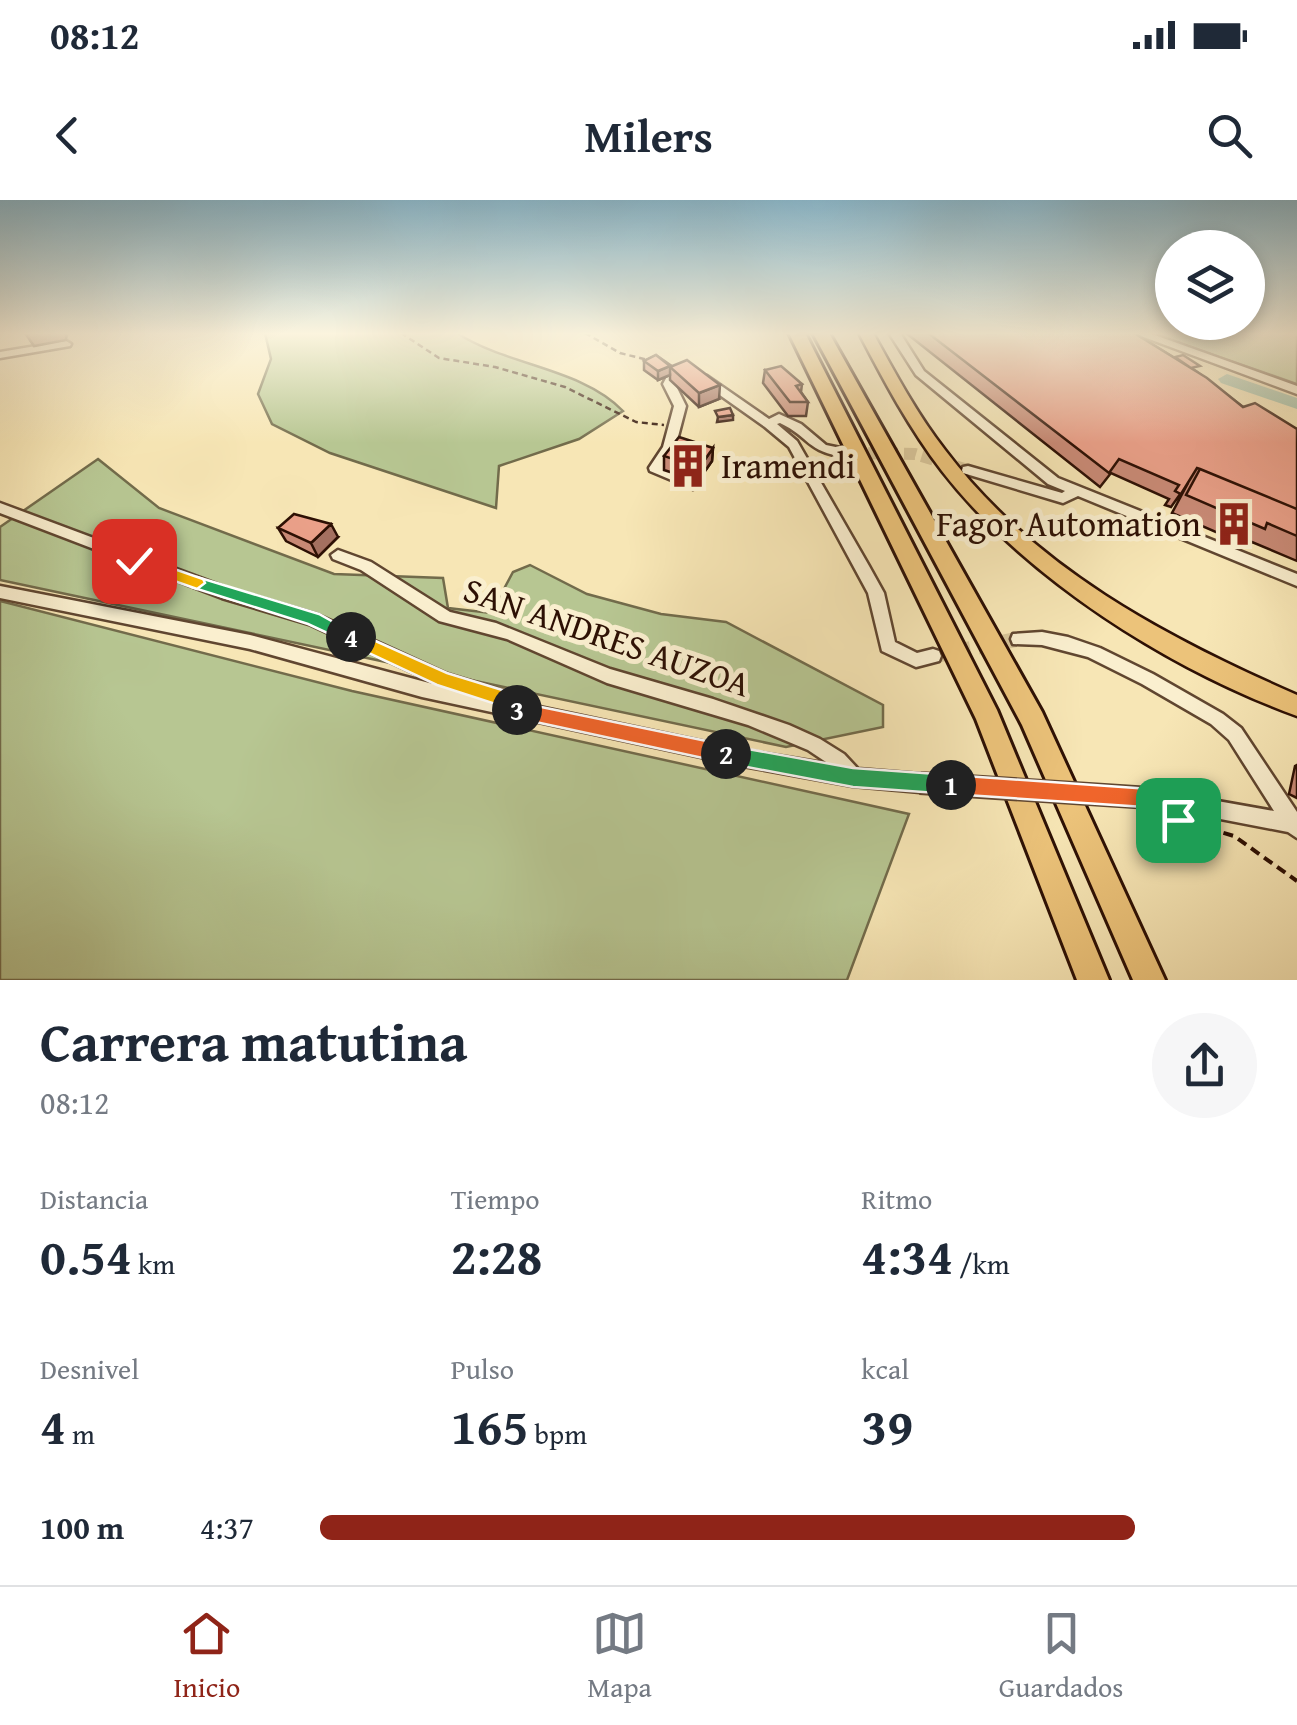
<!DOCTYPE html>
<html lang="es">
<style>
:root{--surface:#fff;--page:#f6f6f7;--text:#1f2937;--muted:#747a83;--line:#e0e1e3;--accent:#8f2418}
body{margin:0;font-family:"Gentium Book Plus",serif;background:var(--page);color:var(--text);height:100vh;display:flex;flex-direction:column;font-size:38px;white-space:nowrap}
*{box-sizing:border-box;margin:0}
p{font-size:32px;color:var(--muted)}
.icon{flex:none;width:55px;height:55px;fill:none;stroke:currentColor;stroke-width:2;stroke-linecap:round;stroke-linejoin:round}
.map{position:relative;height:780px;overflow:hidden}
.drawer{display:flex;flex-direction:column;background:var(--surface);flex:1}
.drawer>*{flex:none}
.fabs{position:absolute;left:1155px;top:30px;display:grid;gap:20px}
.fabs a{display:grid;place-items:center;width:110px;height:110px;border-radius:50%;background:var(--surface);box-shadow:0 5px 15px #0003;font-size:50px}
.pin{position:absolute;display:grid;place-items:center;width:85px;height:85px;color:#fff;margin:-42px;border-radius:20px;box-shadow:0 5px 15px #0006}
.km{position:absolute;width:50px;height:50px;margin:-25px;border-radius:50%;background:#222;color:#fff;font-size:28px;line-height:50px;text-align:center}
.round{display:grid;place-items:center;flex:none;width:105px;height:105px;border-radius:52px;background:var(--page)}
.summary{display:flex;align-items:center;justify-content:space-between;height:170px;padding:0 40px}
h1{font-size:55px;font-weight:800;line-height:75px}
.metrics{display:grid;grid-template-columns:repeat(3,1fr);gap:15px;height:170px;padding:10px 40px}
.metrics div{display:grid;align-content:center}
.metrics b{font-size:50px;font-weight:800}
.metrics small{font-size:28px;font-weight:400}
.metrics p{font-size:28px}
ul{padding:0 40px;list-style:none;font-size:32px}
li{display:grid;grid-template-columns:160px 120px 1fr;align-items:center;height:75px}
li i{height:25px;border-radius:12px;background:var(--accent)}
.status{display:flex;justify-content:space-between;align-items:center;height:70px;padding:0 50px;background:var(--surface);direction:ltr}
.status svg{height:28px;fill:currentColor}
header{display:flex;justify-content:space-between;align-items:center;height:130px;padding:0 40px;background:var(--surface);font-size:45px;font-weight:800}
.tabs{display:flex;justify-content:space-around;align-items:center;height:140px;border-top:2px solid var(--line);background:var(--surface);font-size:28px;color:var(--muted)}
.tabs a{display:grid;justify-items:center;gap:5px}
.tabs .active{color:var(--accent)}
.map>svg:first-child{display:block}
.green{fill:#b7c692;stroke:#726b4b;stroke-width:2.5}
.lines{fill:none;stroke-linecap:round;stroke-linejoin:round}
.river{fill:#9ec0a8;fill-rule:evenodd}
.minor-tunnel-far1{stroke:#d9c69a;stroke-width:12;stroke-dasharray:12 6;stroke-linecap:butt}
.minor-tunnel{stroke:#d9c69a;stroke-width:15;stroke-dasharray:15 8;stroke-linecap:butt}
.minor-casing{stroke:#604630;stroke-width:5}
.major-casing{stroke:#2d1004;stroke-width:5}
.highway-casing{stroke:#2d1004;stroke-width:6}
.path-far1{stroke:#2d1004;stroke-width:2.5;stroke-dasharray:6 4;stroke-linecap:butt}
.path{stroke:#2d1004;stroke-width:4;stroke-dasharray:10 6;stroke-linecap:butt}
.minor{fill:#faefcf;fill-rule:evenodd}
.major{fill:#ecc37a;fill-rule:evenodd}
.highway{fill:#ecc37a;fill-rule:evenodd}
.minor-bridge-casing{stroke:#604630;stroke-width:24;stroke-linecap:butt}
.minor-bridge{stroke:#faefcf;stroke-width:19}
.wall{fill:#c98a76;stroke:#2d1004;stroke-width:2.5}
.shaded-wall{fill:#a47060;stroke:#2d1004;stroke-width:2.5}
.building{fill:#eaa089;stroke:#2d1004;stroke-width:2.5}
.split-1{fill:#f0652b;stroke:#fff;stroke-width:2.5}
.split-2{fill:#22a559;stroke:#fff;stroke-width:2.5}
.split-3{fill:#f0652b;stroke:#fff;stroke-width:2.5}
.split-4{fill:#f5b400;stroke:#fff;stroke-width:2.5}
.split-5{fill:#22a559;stroke:#fff;stroke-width:2.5}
.split-6{fill:#f5b400;stroke:#fff;stroke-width:2.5}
.labels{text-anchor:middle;stroke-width:10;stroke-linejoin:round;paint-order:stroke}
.poi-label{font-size:35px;fill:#2d1004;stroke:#faefcf;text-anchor:start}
.street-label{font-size:35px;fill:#2d1004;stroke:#faefcf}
</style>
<div class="status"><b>08:12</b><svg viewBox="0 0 49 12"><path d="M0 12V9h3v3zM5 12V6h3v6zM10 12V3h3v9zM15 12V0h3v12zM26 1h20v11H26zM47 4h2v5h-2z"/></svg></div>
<header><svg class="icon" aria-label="back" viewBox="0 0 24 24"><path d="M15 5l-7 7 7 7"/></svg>Milers<svg class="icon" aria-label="search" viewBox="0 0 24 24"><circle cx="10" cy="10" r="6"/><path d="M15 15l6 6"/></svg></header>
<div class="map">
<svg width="1297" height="780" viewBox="0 0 1297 780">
<rect width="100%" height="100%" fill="#f7e6b5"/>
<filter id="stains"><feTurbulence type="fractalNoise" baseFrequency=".002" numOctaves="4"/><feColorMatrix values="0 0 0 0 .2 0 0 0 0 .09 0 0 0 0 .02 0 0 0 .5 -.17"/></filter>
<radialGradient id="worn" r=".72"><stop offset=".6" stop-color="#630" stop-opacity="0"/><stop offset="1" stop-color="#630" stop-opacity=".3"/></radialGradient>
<path class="green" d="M265,133H457C507,166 582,168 623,211L579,239L499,266L496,308L330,253L272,224L258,194L271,159Z
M1150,133H1297V184Z
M98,259L159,308L334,374L443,378L448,408L491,413L513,372L530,365L587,394L661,414L726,422L883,505V527L786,547L0,380V327Z
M0,401L352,491L909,614L847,780H0Z"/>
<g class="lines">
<path class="river" d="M1227,174L1297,198V209L1221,183L1218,179Z"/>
<path class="minor-tunnel-far1" d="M850,253L915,254L968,270"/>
<path class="minor-tunnel" d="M933,456L1019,439"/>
<g class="minor-casing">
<path id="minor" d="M889,133H900L924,171L1058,278L1297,374V386L1078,296L1063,303L963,273L962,270L963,267L968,266L1062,293L1065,291L1048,284L916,175Z
M1133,133H1149L1297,186V194Z
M66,141L71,144L70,146L0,158V152Z
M674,170L707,176L769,219L779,214L801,224L826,245L850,250V256L846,257C806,252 810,237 780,223L777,224L797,241L869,366L884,393L895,442L917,453L933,449L939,451L941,456L939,461L916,467L882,451L868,393L789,247L765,227L700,181L678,177L675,184L686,206L675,248L663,266L698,281L700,284L693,289L650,271L649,268L663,247L674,206L663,184L670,171Z
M0,303L230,389L318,415L447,474L506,492L508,497L507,500L743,550L829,564L808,550L748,525L607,483L507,439L439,421L361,370L333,359L331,355L338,350L371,362L450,412L496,423L610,469L713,499L789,525L820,539L844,554L858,569L920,574L926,577L929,583L926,589L920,592L853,586L743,566L422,497L250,449L0,398V386L250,435L444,487L309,424L222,398L0,313Z
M1042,432L1068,437L1100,448L1153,474L1223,514L1241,528L1297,612V638L1288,632L1143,604L1141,598L1143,592L1150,589L1274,611L1229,540L1211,524L1142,484L1088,457L1042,445L1013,444L1011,439L1013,434Z"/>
</g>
<g class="major-casing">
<path id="major" d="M859,133H873C895,173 917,214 945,250C1034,368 1165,437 1297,495V516C1169,469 1026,379 942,271C909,228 884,181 859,133Z"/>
</g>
<g class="highway-casing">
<path id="highway" d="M789,133H805L997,510L1109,780H1077L976,519Z
M813,133H829L1042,512L1165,780H1133L1022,525Z"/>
</g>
<path class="path-far1" d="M401,133L439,158L495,167L565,187L636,222L664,225
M585,133L620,153L648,160"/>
<path class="path" d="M1162,615L1234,636L1297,681"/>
<use href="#minor" class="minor"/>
<use href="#major" class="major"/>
<use href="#highway" class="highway"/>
<g class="minor-bridge-casing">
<path id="minor-bridge" d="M920,583L1150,598"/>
</g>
<use href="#minor-bridge" class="minor-bridge"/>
</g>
<path class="wall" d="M906,133H1134L1196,171L1243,207L1297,229V361L1252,342L1248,346L1172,313L1188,283L1171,307L1165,305L1169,299L1111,273L1100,287Z
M656,155L719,199L699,207L670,180V175L658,180L644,170V161Z
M765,170L802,184L801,192L808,202L806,216H788L763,183Z
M713,248L712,261L698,281L664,270V256Z
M278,328L338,337L318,357L286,341Z
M1297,565V598L1289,594L1295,566Z"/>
<path class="shaded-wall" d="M25,133H67L66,140L34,146Z
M670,166V175L658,180V171Z
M720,185L719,199L699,207V193Z
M733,215V220L717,222L718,217Z
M713,248L712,261L698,281L699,268Z
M331,324L338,337L318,357L311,343Z"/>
<path class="building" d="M928,133H1134L1207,178L1243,207L1255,203L1297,229V309L1200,269L1197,268L1181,294L1175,291L1179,285L1119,259L1109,273Z
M656,155L670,166L658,171L644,161Z
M1183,155L1200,166L1191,168L1175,157Z
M687,160L720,185L699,193L670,167Z
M781,166L802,184L796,186L808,202H790L765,170Z
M730,208L733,215L718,217L715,211Z
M679,237L713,248L699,268L664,256Z
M1200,269L1297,309V336L1267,323L1265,329L1186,295Z
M294,314L331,324L311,343L278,328Z"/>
<linearGradient id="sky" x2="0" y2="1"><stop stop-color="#8ab9ce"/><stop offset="0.55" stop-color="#fbf4de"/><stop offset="1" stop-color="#fbf4de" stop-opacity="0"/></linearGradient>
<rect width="1297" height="243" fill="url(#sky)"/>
<path class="split-1" d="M951,575L1150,589L1165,606L1185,612L1188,620L1178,629L1152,621L1144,607L951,594L941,585Z"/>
<path class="split-2" d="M726,545L853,568L951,575L961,585L951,594L853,587L726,563L716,554Z"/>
<path class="split-3" d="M517,502L726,545L735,554L726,563L517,518L508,510Z"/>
<path class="split-4" d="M351,430L447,473L512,493L524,505V516H511L499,505L437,485L345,442L343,437Z"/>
<path class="split-5" d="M197,377L319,414L360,437L351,444L308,424L191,387L189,383Z"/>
<path class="split-6" d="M134,355L203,379L205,383L197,389L129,365L126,361Z"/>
<defs>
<g id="building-bare" transform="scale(3.45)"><path d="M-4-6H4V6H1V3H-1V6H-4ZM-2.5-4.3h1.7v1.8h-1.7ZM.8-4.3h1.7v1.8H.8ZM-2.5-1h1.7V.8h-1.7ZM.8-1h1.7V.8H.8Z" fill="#8f2418" stroke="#faefcf" stroke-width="2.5" paint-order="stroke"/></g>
</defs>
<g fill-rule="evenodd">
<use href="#building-bare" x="688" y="266"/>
<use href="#building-bare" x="1234" y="324"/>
</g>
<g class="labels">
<g class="poi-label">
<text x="721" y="278">Iramendi</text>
<text x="1201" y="336" text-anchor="end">Fagor Automation</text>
</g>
<g class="street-label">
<text transform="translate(607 437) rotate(19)" y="12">SAN ANDRES AUZOA</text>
</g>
</g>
<rect width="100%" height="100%" filter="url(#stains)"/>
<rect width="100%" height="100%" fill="url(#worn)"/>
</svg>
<div class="fabs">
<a><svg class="icon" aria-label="layers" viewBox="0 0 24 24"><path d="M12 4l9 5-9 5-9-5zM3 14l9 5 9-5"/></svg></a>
</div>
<div class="pin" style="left:1178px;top:620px;background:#1e9e55"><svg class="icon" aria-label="arrive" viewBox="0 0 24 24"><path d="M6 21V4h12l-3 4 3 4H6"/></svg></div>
<div class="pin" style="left:134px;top:361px;background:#d93025"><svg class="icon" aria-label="check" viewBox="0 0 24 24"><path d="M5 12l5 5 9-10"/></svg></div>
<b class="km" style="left:951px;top:585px">1</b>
<b class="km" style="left:726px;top:554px">2</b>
<b class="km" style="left:517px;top:510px">3</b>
<b class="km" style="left:351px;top:437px">4</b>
</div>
<section class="drawer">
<div class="summary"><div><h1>Carrera matutina</h1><p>08:12</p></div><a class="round"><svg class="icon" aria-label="share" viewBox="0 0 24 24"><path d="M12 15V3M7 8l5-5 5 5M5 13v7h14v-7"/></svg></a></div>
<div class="metrics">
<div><p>Distancia</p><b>0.54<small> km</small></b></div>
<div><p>Tiempo</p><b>2:28</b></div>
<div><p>Ritmo</p><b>4:34<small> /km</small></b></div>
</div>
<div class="metrics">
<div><p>Desnivel</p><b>4<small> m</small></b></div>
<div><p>Pulso</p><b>165<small> bpm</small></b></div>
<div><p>kcal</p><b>39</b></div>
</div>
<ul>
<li><b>100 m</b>4:37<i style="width:87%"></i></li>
</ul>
</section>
<nav class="tabs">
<a class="active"><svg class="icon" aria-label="home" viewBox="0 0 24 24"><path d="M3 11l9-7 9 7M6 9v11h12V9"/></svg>Inicio</a>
<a><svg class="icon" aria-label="map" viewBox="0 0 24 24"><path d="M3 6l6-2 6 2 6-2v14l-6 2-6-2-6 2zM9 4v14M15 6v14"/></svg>Mapa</a>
<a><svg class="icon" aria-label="saved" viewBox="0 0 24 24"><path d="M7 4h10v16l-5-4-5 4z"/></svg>Guardados</a>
</nav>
